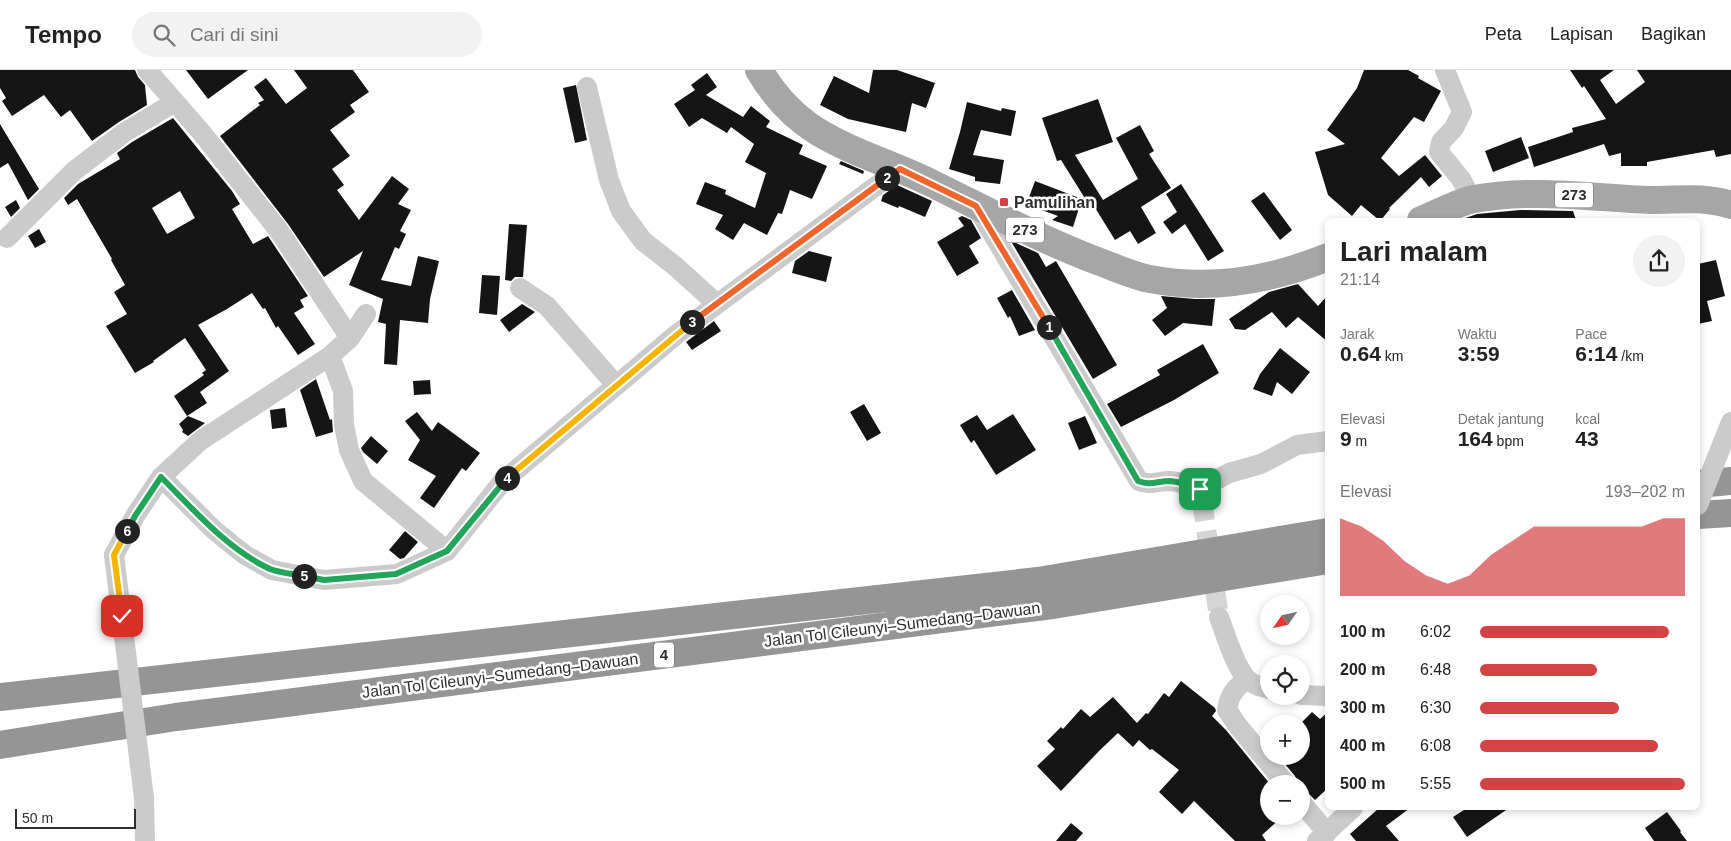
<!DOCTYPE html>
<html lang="id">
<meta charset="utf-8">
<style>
:root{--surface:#fff;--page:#f2f2f2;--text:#222;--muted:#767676;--line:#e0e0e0;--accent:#d34346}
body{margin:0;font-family:Helvetica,sans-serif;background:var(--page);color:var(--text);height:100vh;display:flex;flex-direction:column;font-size:19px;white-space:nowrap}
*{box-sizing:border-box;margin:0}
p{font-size:16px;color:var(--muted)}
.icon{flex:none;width:28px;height:28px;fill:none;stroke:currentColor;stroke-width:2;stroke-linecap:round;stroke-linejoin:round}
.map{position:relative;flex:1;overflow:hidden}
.details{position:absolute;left:1325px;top:148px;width:375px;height:592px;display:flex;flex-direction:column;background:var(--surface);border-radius:8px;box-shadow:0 2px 8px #0003}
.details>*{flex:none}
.needle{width:32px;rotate:236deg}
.tools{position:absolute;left:1260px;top:525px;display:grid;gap:10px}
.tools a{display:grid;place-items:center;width:50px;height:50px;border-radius:50%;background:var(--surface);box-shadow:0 2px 8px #0003;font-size:25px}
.scale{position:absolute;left:15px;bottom:12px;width:121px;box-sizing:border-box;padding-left:5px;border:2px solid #2e2e2e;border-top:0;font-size:14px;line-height:18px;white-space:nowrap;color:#2e2e2e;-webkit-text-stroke:4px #fff;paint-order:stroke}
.pin{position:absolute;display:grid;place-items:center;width:42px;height:42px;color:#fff;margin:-21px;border-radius:10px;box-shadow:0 2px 8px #0006}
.km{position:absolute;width:25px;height:25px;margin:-12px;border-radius:50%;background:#222;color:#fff;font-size:14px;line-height:25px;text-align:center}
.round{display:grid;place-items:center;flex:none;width:52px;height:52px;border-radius:26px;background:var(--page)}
.head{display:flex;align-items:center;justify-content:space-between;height:85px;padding:0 15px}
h1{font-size:28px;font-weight:700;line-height:38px}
.figures{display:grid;grid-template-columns:repeat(3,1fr);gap:8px;height:85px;padding:5px 15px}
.figures div{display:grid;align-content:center}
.figures b{font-size:21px;font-weight:700}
.figures small{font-size:14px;font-weight:400}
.figures p{font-size:14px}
.chart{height:140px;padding:10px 15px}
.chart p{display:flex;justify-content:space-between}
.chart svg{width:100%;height:90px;margin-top:5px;fill:var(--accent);opacity:.7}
ul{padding:0 15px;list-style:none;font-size:16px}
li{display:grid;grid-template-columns:80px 60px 1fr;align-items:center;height:38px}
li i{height:12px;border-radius:6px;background:var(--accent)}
header{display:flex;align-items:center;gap:30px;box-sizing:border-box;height:70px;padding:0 25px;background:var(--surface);border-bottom:1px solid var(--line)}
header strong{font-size:24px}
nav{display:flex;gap:28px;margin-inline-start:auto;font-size:18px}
.search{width:350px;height:45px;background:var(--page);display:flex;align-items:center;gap:12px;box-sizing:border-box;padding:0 18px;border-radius:28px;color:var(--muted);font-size:19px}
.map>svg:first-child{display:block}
.building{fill:#151515;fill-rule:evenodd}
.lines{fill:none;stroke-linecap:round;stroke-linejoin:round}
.minor-tunnel{stroke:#d5d5d5;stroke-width:20;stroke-dasharray:20 10;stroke-linecap:butt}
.minor{stroke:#cbcbcb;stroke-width:20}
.primary{stroke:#a6a6a6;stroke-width:28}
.motorway{stroke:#959595;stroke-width:28}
.minor-bridge{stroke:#cbcbcb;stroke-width:20}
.split-1-casing{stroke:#fff;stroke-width:10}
.split-2-casing{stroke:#fff;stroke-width:10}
.split-3-casing{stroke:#fff;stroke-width:10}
.split-4-casing{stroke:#fff;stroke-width:10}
.split-5-casing{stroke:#fff;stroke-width:10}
.split-6-casing{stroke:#fff;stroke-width:10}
.split-7-casing{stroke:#fff;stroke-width:10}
.split-1{stroke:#22a559;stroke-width:6}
.split-2{stroke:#f0652b;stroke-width:6}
.split-3{stroke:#f0652b;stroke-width:6}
.split-4{stroke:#f5b400;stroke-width:6}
.split-5{stroke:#22a559;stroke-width:6}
.split-6{stroke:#22a559;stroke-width:6}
.split-7{stroke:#f5b400;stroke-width:6}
.poi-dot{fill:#d34346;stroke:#fff;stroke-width:2}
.labels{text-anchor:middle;stroke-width:5;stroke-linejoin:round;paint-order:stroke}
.shield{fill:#fff;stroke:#6d6d6d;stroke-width:1}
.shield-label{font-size:15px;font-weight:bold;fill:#2e2e2e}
.poi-label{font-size:16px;font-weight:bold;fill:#2e2e2e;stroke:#fff;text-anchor:start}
.street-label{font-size:16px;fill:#2e2e2e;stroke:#fff}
</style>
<header>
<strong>Tempo</strong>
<div class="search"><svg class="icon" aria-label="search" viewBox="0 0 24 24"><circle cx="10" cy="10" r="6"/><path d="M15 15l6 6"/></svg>Cari di sini</div>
<nav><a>Peta</a><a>Lapisan</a><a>Bagikan</a></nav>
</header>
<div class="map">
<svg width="1731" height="771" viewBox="0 0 1731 771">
<rect width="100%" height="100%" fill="#fff"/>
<path class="building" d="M0,0H135L138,7L145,15L147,35L119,52L92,71L70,40L61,47L44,25L12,46L2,31L6,28L0,18Z
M186,0H248L208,29Z
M294,0H353L369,22L350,35L355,42L330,60L350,86L332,99L344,115L337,120L359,150L392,106L409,119L398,134L411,140L400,161L406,164L399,179L395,177L381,210L411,216L418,186L439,191L430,229L428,253L400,250L397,295L384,294L386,254L378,252L383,229L349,215L363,181L324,207L288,154L220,66L260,35L258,33L264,30L254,17L266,8L286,34L307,18Z
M873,0H897L935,13L926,38L912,33L906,62L848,49L820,35L834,6L869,23Z
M1364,0H1408L1419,6L1418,8L1441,21L1424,52L1414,47L1381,88L1399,106L1425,85L1442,106L1429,117L1421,107L1389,138L1390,139L1381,150H1379L1361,135L1352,146L1328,125L1315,82L1345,74L1327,60L1357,18Z
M1570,0H1614L1600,10L1616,34L1645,12L1637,0H1731V84L1716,87L1714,80L1647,92V96H1621V83L1609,86L1604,74L1534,97L1528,77L1573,62L1572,58L1606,49L1584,16L1582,18Z
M707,3L717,17L706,25L743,47L751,36L770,51L766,57L803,75L799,84L827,96L812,129L790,120L782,144L778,143L767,165L744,153L733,170L715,159L723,145L696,134L705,112L726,120L725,124L755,138L766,103L745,92L754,74L731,57L727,63L702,48L689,57L674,34L695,20L691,15Z
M576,15L587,70L575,73L563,18Z
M1098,29L1113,72L1075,85L1103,130L1138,109L1116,68L1140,55L1154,81L1149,84L1171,118L1141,137L1156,163L1138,174L1130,161L1115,170L1094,136L1091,138L1061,90L1057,91L1042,48Z
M967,32L1001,41L1002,38L1016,41L1011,66L981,60L973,85L1004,90L1000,114L975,111V107L949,99L960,62Z
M173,48L232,121L240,134L232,139L253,174L268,166L308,226L300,230L304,237L294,243L315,274L298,285L278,256L276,258L265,238L263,239L252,223L227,239L198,255L229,301L200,322L207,333L187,346L174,326L204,305L202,303L206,300L185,268L153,291L154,292L135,303L106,256L127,244L114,222L125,215L111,190L112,189L77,129L68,135L64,128L78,114L120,89L117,83L132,72ZM180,121L195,148L167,164L152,138Z
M0,54L39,119L28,130L8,93L0,98Z
M1521,67L1529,88L1493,102L1485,81Z
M841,91L864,101L863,104L839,94Z
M1035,111L1082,129L1073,157L1052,150L1058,146L1028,135V130Z
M1181,114L1224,181L1208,191L1185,154L1172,164L1163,152L1177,142L1166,124Z
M897,115L932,131L925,147L899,136L898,138L881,131L883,125Z
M1264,122L1292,160L1280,170L1251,131Z
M16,130L20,138L11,147L5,137Z
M1520,140L1573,141L1576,150H1460L1477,144Z
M962,146L971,150L981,168L969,176L979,193L957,206L937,172L964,156L958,148Z
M509,154L527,155L523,207H515L511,211L505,210Z
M39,159L46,172L35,178L28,166Z
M1014,172L1038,183L1046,197L1056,191L1117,295L1093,309L1012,173Z
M809,181L832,187L826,212L792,203L795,191Z
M1716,190L1725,226L1707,231L1712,251L1698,254V194Z
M482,205L500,206L497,245L479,243Z
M1298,214L1318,236L1328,225V272L1298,247L1286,258L1272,242L1245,260L1235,259L1229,249L1269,222Z
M1012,220L1035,260L1019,266L1010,246L1008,248L997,228Z
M1161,226L1195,229H1215L1212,256L1183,253L1165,266L1152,250L1167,238Z
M522,234L535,242L509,262L500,250Z
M714,251L721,261L692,280L686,272Z
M1203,274L1219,303L1174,330L1121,357L1107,334L1160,305L1157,300Z
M1280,278L1310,302L1292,324L1277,312L1272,326L1253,319L1260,304Z
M316,309L330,350L332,349L333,362L316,367L300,320Z
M430,310L431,324L414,325L413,311Z
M864,334L881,363L867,371L850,342Z
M285,338L287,357L272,359L270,340Z
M417,342L432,361L438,352L480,383L466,401L462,398L434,438L420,428L436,406L408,390L420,370L405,351Z
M1013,344L1036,380L996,405L974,370L971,373L960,355L977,345L987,360Z
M188,346L205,353L188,366L182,362L183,360L179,354Z
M1085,346L1097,373L1079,380L1068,353Z
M371,366L388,381L377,394L363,382L361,378Z
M405,461L418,472L404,488L400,489L389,480Z
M1181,611L1215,638L1216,641L1212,646L1226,660L1270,714H1269V746H1283L1262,765L1266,771H1235L1194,731L1182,744L1159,722L1179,700L1152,679L1150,680L1139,670L1133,677L1118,663L1099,681L1061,721L1037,696L1055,679L1047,671L1061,657L1063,659L1081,639L1090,647L1113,627L1137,653L1146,643L1148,644L1164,623L1169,627Z
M1312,642L1320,649L1328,642V718L1315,730L1306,721L1301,720V714H1298L1295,706L1278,686H1301V653Z
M1379,738H1410L1386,756L1399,771H1356L1350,764Z
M1467,738H1509L1467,767L1453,747Z
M1667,742L1681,761L1680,762L1687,771H1654L1645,758Z
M1071,753L1083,763L1076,771H1056Z"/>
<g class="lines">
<path class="minor-tunnel" d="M1202,431L1219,547"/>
<path class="minor" d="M147,0L202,63L279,161L350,268
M1445,0L1462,42L1454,58L1441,72L1439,82L1461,109L1472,130
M587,17L609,110L621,141L643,171L675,196L717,234
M976,136L1139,411C1151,416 1157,411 1170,411C1181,412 1190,415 1200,419L1202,431
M7,168L74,101L125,62L175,32
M520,218L547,236L616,315
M330,286L343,321L344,355L349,380L363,411L447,481
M161,407L214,460L245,485L272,500L324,510L397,504L447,481L503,411L677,264L899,99
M1200,419L1229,403L1261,394L1297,375L1328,371
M114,485L135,446L161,407L200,371L330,286L350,268L366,244
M1219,547C1225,563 1235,597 1247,609C1253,615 1261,617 1269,619
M1247,609C1235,618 1229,625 1227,640L1238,656L1286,714
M1301,625L1328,626
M144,728L145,771
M1301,732L1327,763
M1317,771L1353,738"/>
<path class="primary" d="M759,0C773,24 792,45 815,60C850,82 892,94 929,112C986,140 1041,170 1100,192C1116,198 1133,206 1150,209C1211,221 1271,210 1328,187
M1421,150C1437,144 1458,132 1474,129C1535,118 1592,128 1652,130C1679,130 1705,126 1731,135"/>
<path class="motorway" d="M1698,414L1731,411
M1698,445L1731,443
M0,627L1038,511L1328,462
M0,675L176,647L1053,535L1328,490"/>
<path class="minor-bridge" d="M1698,435L1731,352
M114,485L144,728"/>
</g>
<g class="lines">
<g class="split-1-casing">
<path id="split-1" d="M1049,257L1138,411C1151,416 1157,411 1170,411C1181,412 1190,415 1200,419"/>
</g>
<g class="split-2-casing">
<path id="split-2" d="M887,108L900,99L976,136L1049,257"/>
</g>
<g class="split-3-casing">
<path id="split-3" d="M692,252L887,108"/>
</g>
<g class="split-4-casing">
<path id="split-4" d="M507,408L692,252"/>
</g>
<g class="split-5-casing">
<path id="split-5" d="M304,506L324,510L396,504L447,481L507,408"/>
</g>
<g class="split-6-casing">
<path id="split-6" d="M127,461L135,446L161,407C194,440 227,479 270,499C280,503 294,504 304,506"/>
</g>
<g class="split-7-casing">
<path id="split-7" d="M122,546L114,485L127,461"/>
</g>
<use href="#split-1" class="split-1"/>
<use href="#split-2" class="split-2"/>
<use href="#split-3" class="split-3"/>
<use href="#split-4" class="split-4"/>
<use href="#split-5" class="split-5"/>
<use href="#split-6" class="split-6"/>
<use href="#split-7" class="split-7"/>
</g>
<rect class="poi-dot" x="999" y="127" width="10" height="10" rx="2.5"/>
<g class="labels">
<g class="shield">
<rect x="1555" y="112.5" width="38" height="25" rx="4"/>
<rect x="1006" y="147.5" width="38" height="25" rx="4"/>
<rect x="654" y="572.5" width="20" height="25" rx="4"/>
</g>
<g class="shield-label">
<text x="1574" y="130">273</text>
<text x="1025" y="165">273</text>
<text x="664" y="590">4</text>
</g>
<g class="poi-label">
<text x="1014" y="138">Pamulihan</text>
</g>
<g class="street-label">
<text transform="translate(902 554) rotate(-7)" y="6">Jalan Tol Cileunyi–Sumedang–Dawuan</text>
<text transform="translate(500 605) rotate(-7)" y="6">Jalan Tol Cileunyi–Sumedang–Dawuan</text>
</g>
</g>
</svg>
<div class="tools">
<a><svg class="needle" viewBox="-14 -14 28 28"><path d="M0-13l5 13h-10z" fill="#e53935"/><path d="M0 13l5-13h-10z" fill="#767676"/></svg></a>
<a><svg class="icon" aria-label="locate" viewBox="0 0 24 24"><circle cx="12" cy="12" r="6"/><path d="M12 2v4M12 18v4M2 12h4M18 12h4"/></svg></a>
<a>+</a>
<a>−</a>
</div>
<div class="scale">50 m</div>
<div class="pin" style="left:1200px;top:419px;background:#1e9e55"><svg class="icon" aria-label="arrive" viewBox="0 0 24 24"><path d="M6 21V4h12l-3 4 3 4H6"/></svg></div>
<div class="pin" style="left:122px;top:546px;background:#d93025"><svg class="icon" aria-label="check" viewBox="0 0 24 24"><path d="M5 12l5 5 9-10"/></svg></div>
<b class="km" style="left:1049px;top:257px">1</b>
<b class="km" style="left:887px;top:108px">2</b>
<b class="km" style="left:692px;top:252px">3</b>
<b class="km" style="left:507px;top:408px">4</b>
<b class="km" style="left:304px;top:506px">5</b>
<b class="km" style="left:127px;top:461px">6</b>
<section class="details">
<div class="head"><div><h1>Lari malam</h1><p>21:14</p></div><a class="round"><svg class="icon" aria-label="share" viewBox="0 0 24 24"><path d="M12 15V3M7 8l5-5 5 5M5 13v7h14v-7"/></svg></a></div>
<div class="figures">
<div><p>Jarak</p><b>0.64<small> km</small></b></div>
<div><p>Waktu</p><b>3:59</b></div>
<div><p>Pace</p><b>6:14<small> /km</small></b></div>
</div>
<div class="figures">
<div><p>Elevasi</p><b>9<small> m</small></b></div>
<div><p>Detak jantung</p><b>164<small> bpm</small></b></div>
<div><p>kcal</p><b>43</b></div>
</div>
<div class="chart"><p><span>Elevasi</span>193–202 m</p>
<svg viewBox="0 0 160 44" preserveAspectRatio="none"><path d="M0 44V6L10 10L20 17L30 27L40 34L50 38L60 34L70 24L80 17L90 10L100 10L110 10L120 10L130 10L140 10L150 6L160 6V44z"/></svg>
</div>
<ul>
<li><b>100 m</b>6:02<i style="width:92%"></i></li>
<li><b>200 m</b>6:48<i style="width:57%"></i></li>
<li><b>300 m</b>6:30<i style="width:68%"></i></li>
<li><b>400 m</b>6:08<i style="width:87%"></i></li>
<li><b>500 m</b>5:55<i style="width:100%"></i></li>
</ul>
</section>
</div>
